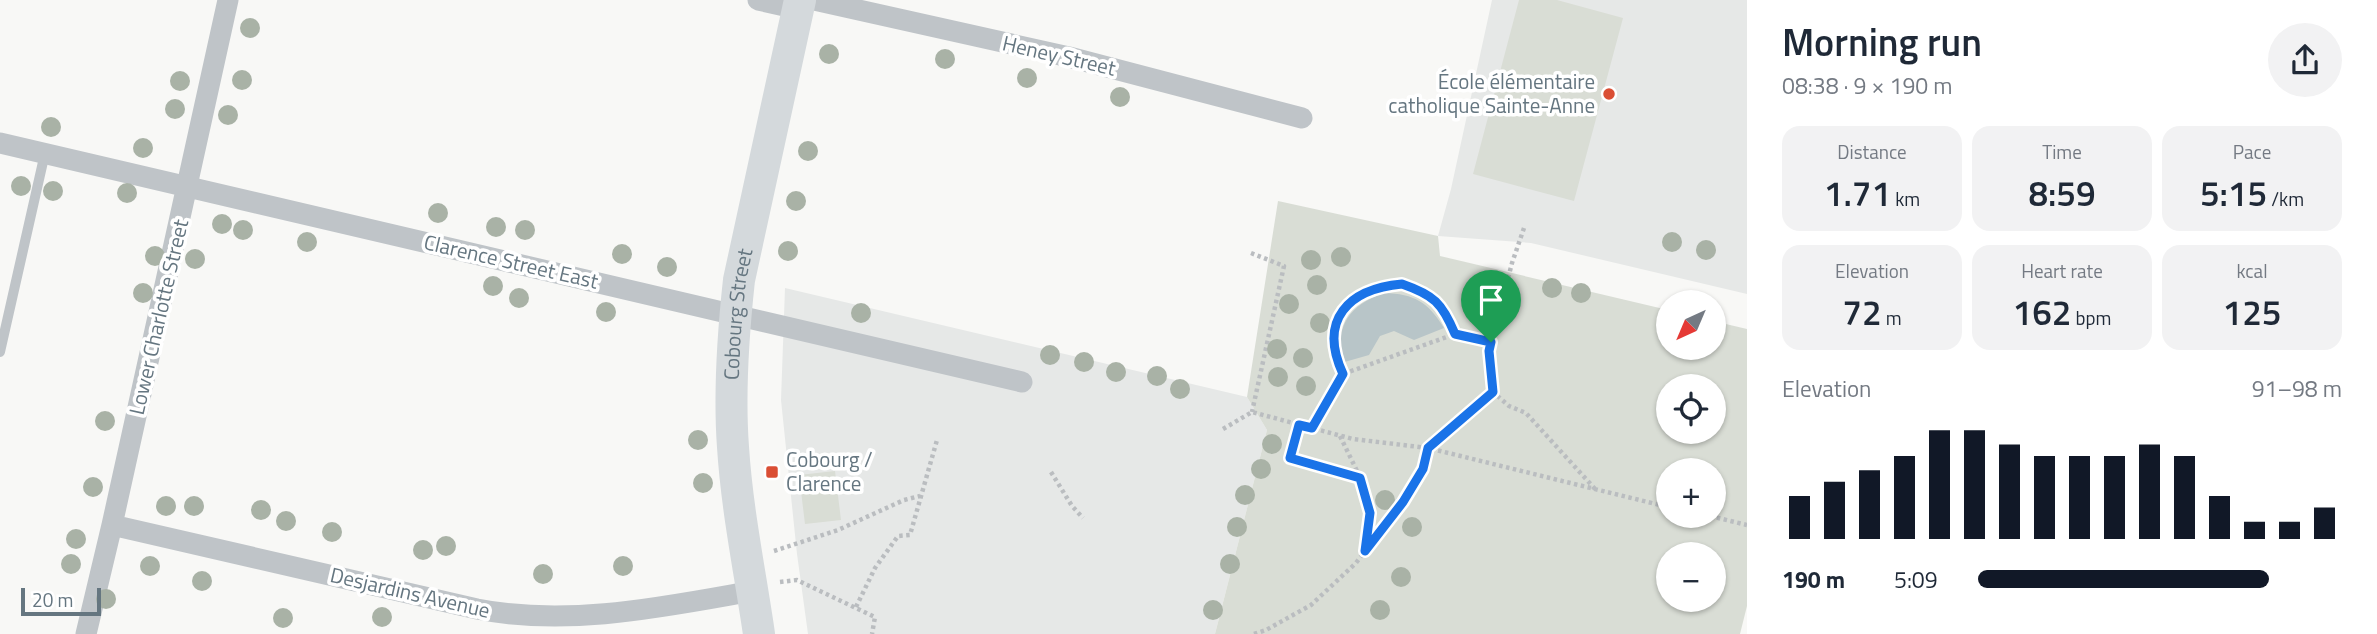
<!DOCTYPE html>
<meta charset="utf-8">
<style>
:root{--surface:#fff;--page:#f2f2f3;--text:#1f2937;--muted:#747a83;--accent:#111827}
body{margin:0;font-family:"Titillium Web",sans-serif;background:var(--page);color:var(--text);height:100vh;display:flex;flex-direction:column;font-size:26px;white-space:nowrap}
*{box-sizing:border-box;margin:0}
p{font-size:23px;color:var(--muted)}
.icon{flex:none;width:38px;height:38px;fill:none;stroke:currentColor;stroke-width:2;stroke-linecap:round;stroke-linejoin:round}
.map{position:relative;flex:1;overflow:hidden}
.drawer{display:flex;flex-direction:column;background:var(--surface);width:630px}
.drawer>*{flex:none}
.needle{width:46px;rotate:224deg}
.fabs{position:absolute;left:1656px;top:290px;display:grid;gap:14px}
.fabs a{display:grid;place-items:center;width:70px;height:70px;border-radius:50%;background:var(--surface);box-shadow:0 2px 5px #0004;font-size:35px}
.scale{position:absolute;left:21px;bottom:18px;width:80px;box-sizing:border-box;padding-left:7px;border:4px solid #657680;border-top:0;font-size:19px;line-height:24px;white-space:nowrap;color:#657680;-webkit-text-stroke:5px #fff;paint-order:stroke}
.pin{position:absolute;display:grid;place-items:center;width:60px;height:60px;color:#fff;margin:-72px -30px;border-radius:50% 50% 50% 0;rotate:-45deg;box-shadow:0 0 7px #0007}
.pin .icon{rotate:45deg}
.round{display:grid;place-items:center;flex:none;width:74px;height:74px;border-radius:37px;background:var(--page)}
.head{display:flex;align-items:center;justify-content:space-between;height:119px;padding:0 35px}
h1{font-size:38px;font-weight:600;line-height:52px}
.figures{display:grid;grid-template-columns:repeat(3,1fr);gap:10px;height:119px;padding:7px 35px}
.figures div{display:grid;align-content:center;border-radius:18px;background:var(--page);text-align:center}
.figures b{font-size:35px;font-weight:600}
.figures small{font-size:19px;font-weight:400}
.figures p{font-size:19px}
.chart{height:196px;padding:14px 35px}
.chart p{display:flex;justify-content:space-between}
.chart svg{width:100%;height:126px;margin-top:7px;stroke:var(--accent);stroke-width:6}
ul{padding:0 35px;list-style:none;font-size:23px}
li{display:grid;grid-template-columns:112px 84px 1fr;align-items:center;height:52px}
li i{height:18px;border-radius:9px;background:var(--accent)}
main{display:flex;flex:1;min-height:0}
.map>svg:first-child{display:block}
.built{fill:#e6e8e7}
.green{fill:#d9ddd5;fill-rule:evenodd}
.water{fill:#b8c5c8}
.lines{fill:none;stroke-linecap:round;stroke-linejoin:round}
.path{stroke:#babdc0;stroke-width:4.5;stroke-dasharray:3.5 3.5;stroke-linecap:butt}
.lane{stroke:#bfc4c8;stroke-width:10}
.street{stroke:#bfc4c8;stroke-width:21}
.secondary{stroke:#d4d9dc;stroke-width:32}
.tree{fill:#a9b2a6}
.route-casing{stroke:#fff;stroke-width:14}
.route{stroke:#1a73e8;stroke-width:9}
.poi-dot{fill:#da4e34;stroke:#fff;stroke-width:2.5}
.labels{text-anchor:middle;stroke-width:7;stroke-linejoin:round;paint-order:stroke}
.street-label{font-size:21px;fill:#657680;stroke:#fff}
.poi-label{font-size:21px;fill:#657680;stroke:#fff;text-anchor:end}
</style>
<main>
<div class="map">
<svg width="1747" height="634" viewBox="0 0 1747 634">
<rect width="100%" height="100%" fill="#f8f8f6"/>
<path class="built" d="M1492,0H1747V294L1531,243L1438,236L1451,189Z
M785,288L1247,397L1267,430L1215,634H808L797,554L781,400Z"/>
<path class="green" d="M1519,0H1557L1623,18L1574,201L1473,174Z
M1278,201L1438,236L1440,256L1668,310V348H1713V321L1747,329V606L1740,634H1215L1267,430L1247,397ZM1668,387H1713V432H1668ZM1668,471H1713V516H1668ZM1668,555H1713V600H1668Z
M835,471L841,520L805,524L799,475Z"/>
<path class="water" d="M1384,293C1415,294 1428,302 1444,328L1414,340L1394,331L1380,336L1369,355L1341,363C1336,325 1349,305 1384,293Z"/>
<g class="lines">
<path class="path" d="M1524,228L1512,263L1489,351L1493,392L1509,406L1526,413L1596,490
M1251,253L1284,266L1252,412
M1343,374C1334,355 1330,337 1339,317C1351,287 1403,273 1428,294C1441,305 1448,319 1455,334
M1299,425L1290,458L1359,478
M1312,428L1343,374L1455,334L1491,342
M1223,429L1252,412L1353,439L1428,448L1668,507
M1340,436L1357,471L1370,513L1365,550
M1051,472L1072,506L1083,518
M1710,516L1747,525
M774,551L838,530L904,500L920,496
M780,582L797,580L875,617L872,634
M856,607L875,568L898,536L910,535L937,440
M1254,634L1266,630L1311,605L1356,563L1403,502L1424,469L1428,448L1493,392"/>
<path class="lane" d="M0,352L45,153"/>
<path class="street" d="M758,0L798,9
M814,0L1069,57L1302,118
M0,143L1022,382
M112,525L477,609C568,627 663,607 753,591
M86,634L112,525L228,0"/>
<path class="secondary" id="s1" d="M759,634C750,572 737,510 733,447C729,392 733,335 739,280L800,0"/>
</g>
<g class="tree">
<circle cx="250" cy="28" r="10"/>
<circle cx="829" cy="54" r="10"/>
<circle cx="945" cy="59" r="10"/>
<circle cx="1027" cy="78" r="10"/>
<circle cx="242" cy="80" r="10"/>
<circle cx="180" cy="81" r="10"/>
<circle cx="1120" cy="97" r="10"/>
<circle cx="175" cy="109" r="10"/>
<circle cx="228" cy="115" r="10"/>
<circle cx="51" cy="127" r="10"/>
<circle cx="143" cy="148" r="10"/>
<circle cx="808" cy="151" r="10"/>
<circle cx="21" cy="186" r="10"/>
<circle cx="53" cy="191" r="10"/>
<circle cx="127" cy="193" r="10"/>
<circle cx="796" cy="201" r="10"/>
<circle cx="438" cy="213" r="10"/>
<circle cx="222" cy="224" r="10"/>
<circle cx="496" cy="227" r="10"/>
<circle cx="243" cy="230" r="10"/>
<circle cx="525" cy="230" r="10"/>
<circle cx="307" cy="242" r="10"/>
<circle cx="1672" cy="242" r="10"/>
<circle cx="1706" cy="250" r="10"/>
<circle cx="788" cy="251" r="10"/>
<circle cx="622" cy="254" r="10"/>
<circle cx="155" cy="256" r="10"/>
<circle cx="1341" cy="257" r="10"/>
<circle cx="195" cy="259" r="10"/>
<circle cx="1311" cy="260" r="10"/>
<circle cx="667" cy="267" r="10"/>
<circle cx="1317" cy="285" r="10"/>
<circle cx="493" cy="286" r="10"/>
<circle cx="1552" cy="288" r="10"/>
<circle cx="143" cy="293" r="10"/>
<circle cx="1581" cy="293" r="10"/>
<circle cx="519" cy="298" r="10"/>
<circle cx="1289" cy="304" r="10"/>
<circle cx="606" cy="312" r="10"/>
<circle cx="861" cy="313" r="10"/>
<circle cx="1320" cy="323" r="10"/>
<circle cx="1277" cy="349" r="10"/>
<circle cx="1050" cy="355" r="10"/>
<circle cx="1303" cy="358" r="10"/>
<circle cx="1084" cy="362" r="10"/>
<circle cx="1116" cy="372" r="10"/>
<circle cx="1157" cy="376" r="10"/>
<circle cx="1278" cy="377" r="10"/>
<circle cx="1306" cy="386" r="10"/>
<circle cx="1180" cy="389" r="10"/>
<circle cx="105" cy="421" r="10"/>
<circle cx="698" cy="440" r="10"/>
<circle cx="1272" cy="444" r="10"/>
<circle cx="1261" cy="469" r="10"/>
<circle cx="703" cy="483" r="10"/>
<circle cx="93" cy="487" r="10"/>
<circle cx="1245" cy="495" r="10"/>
<circle cx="1385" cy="500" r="10"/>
<circle cx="166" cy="506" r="10"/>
<circle cx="194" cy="506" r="10"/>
<circle cx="261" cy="510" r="10"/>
<circle cx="286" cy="521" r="10"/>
<circle cx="1237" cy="527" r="10"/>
<circle cx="1412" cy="527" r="10"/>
<circle cx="332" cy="532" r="10"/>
<circle cx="76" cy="539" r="10"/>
<circle cx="446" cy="546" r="10"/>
<circle cx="423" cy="550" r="10"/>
<circle cx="71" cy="564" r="10"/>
<circle cx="1230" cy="564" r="10"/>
<circle cx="150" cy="566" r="10"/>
<circle cx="623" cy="566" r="10"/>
<circle cx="543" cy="574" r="10"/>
<circle cx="1401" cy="577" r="10"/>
<circle cx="202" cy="581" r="10"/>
<circle cx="106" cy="599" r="10"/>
<circle cx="1213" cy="610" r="10"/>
<circle cx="1380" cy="610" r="10"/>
<circle cx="382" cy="617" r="10"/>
<circle cx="283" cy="618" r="10"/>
</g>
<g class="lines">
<g class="route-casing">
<path id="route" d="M1402,284C1434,295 1442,303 1455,334L1491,342L1489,351L1493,392L1428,448L1423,469L1403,502L1365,551L1370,513L1360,478L1290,458L1299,425L1312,428L1343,374C1318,320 1348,289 1402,284Z"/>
</g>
<use href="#route" class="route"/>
</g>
<g class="poi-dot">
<circle cx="1609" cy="94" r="7"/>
<rect x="765" y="465" width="14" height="14" rx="3.5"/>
</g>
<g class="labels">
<g class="street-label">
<text transform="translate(1059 56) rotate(13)" y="7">Heney Street</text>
<text transform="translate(511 262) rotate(13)" y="7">Clarence Street East</text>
<text dy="7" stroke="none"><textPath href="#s1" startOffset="322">Cobourg Street</textPath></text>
<text transform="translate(159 317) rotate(-77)" y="7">Lower Charlotte Street</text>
<text transform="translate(410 593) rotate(13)" y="7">Desjardins Avenue</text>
</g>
<g class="poi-label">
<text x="1595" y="89">École élémentaire<tspan x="1595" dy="24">catholique Sainte-Anne</tspan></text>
<text x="786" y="467" text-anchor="start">Cobourg /<tspan x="786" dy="24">Clarence</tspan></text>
</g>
</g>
</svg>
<div class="fabs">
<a><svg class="needle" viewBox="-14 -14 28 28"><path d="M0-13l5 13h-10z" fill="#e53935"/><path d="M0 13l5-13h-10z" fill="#747a83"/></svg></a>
<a><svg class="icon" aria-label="locate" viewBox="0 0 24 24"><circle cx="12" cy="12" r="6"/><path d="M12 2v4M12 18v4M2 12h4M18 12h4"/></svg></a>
<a>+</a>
<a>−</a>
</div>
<div class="scale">20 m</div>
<div class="pin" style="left:1491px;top:342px;background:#1e9e55"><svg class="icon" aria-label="arrive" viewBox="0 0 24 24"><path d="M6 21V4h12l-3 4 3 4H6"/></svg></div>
</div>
<section class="drawer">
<div class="head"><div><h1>Morning run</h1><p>08:38 · 9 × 190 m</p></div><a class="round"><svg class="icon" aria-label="share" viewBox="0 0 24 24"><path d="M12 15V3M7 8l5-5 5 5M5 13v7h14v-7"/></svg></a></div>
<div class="figures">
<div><p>Distance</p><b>1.71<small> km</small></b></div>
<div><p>Time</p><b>8:59</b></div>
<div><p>Pace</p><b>5:15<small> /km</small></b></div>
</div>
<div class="figures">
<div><p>Elevation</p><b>72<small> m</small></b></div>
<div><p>Heart rate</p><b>162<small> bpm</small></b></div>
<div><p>kcal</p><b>125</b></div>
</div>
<div class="chart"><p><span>Elevation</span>91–98 m</p>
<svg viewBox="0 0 160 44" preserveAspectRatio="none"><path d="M5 44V29M15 44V24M25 44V20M35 44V15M45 44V6M55 44V6M65 44V11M75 44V15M85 44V15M95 44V15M105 44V11M115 44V15M125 44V29M135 44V38M145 44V38M155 44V33"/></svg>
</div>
<ul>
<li><b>190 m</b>5:09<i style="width:80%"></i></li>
</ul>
</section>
</main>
